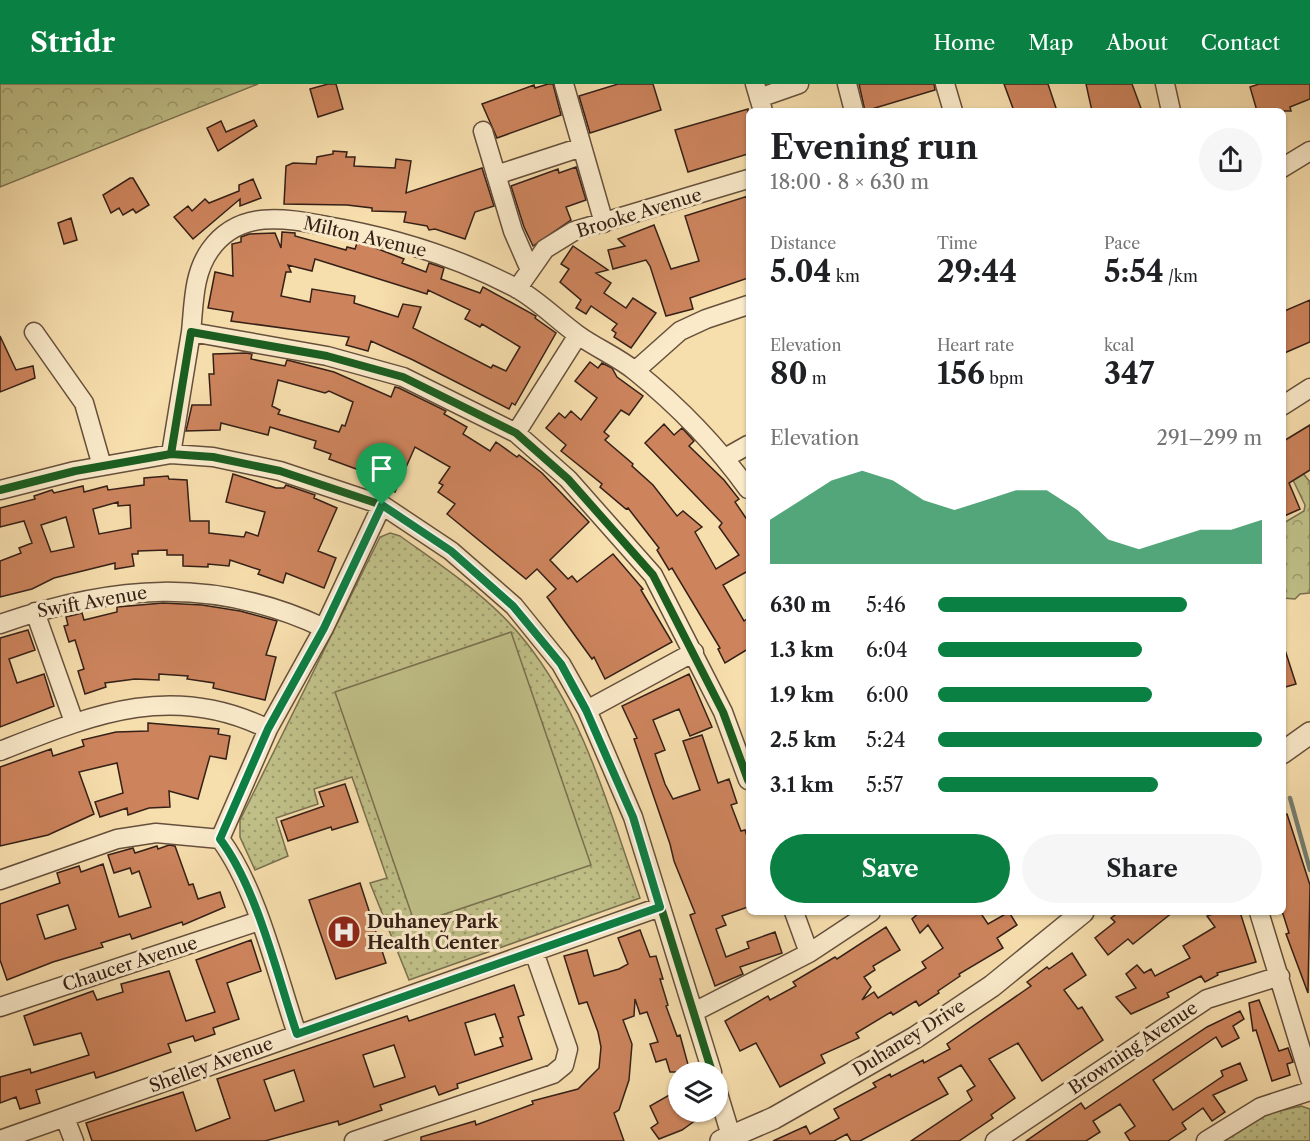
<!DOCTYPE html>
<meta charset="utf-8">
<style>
:root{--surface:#fff;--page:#f6f6f6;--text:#202124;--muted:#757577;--accent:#0b8043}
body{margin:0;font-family:"Libre Caslon Text",serif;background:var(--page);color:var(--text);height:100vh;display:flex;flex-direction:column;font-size:22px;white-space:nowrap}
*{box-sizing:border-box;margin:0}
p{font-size:20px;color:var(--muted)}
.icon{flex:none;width:33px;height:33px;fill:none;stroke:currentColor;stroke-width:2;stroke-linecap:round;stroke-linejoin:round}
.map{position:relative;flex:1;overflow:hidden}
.sheet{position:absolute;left:746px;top:24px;width:540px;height:807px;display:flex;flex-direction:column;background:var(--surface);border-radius:9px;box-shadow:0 2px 4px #0004}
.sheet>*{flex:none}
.fabs{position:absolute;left:668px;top:978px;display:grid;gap:12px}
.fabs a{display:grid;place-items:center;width:60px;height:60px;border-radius:50%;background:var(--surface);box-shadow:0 2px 4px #0004;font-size:30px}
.pin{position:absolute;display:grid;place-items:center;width:51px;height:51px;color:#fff;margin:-62px -26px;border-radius:50% 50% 50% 0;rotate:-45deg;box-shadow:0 0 6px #0007}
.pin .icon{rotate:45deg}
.round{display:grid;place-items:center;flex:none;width:63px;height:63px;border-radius:32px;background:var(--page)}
.summary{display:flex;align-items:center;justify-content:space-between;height:102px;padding:0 24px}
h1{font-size:33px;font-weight:700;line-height:45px}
.figures{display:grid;grid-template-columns:repeat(3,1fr);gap:9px;height:102px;padding:6px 24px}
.figures div{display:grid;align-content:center}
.figures b{font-size:30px;font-weight:700}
.figures small{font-size:16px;font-weight:400}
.figures p{font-size:16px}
.chart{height:168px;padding:12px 24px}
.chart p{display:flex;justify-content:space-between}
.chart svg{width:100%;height:108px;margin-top:6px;fill:var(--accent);opacity:.7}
.action{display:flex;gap:12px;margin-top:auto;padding:12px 24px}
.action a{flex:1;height:69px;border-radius:36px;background:var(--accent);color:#fff;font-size:24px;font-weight:700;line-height:69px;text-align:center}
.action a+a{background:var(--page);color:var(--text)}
ul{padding:0 24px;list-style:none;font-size:20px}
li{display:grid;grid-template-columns:96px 72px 1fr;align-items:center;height:45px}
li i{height:15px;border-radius:8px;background:var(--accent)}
header{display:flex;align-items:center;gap:36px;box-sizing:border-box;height:84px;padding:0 30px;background:var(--accent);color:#fff}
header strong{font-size:28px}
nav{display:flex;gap:33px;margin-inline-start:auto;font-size:21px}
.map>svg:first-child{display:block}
.grass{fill:url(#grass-dots);stroke:#7a7050;stroke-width:1.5}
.forest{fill:url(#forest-crowns);stroke:#7a7050;stroke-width:1.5}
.garden{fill:#c0c088;stroke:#7a7050;stroke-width:1.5}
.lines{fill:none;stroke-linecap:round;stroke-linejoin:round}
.stream{stroke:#737e72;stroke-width:4.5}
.building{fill:#cd845d;stroke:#352017;stroke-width:1.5;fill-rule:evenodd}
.minor-casing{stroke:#66503c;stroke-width:21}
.tertiary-casing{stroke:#66503c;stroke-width:24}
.minor{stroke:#faeaca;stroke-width:18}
.tertiary{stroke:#faeaca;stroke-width:21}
.cycleway-casing{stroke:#faeaca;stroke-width:11}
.cycleway{stroke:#1b5e20;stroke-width:8}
.route-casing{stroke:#fff;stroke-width:12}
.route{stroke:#0b8043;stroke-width:8}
.labels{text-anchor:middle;stroke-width:6;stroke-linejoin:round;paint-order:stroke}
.street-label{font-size:18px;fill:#352017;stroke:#faeaca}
.poi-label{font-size:18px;font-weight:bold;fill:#352017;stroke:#faeaca;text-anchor:start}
</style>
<header>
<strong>Stridr</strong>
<nav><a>Home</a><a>Map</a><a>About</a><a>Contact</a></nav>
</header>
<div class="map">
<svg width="1310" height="1057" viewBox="0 0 1310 1057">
<defs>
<pattern id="grass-dots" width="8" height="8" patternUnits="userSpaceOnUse" patternTransform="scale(1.5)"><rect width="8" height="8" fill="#c0c088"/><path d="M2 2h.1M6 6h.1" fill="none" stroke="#9d9c6e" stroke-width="1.8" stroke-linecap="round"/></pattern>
<pattern id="forest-crowns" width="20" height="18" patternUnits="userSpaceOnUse" patternTransform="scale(1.5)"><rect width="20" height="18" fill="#c0c088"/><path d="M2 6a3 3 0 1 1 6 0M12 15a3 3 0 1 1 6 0" fill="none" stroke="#9d9c6e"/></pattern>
</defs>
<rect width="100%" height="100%" fill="#f7dead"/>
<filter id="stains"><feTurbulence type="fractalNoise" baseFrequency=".00333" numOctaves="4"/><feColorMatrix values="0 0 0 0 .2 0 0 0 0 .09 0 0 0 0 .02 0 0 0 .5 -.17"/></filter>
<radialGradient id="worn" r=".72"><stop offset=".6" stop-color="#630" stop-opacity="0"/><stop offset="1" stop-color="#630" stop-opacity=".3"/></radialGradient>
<path class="grass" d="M390,449L400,452C443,483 491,514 525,557C585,632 609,726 640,814L409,896L370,799L387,794L352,693L314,705L318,720L276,734L288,772L255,786L240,753V736L380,453Z
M1301,1022L1310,1025V1057H1223L1267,1030Z"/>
<path class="forest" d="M0,0H258L0,103Z
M1301,387L1310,398V509L1300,510L1295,515L1283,514L1282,440L1304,427L1305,421L1293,396Z"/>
<path class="garden" d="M511,548L591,781L415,840L335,608Z"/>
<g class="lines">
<path class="stream" d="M1290,714L1310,786"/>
</g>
<path class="building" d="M328,0H336L343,25L318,33L310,5Z
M548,0H553L561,31L497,54L482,20L534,1L535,4Z
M618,0H653L661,26L590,49L579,12Z
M859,0H934L935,6L865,27Z
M1004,0H1048L1057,27H1014Z
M1086,0H1132L1142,27H1092Z
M1259,0H1310V15L1290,23L1291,27H1257L1250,3Z
M748,25V70L688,88L675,46Z
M254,36L257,42L218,67L207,44L221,37L226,48Z
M333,67L347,68L346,73H355L354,82L395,84L396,75L411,77L406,109L482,84L494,122L475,128L465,155L435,145L429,146L427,142L404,138L406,128L372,127V124L347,121L284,120L286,82L293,79L316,80L317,73L333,70Z
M576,83L586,116L566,123L571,136L533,162L524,143L511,102L558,85L559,89Z
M130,94H133L149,121L136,129L133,125L123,131L119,124L111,129L103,111Z
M253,95L261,114L240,122V115L193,155L174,133L188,122L192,127L205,115L209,119L239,107V101Z
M748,112V194L690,214L693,225L666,232L650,182L646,176L613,185L608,166L625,162L618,155L654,141L671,185L699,177L685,132Z
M71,134L77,156L64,160L58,139Z
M282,148L295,149V152L346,166L347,163L355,165L357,159L373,163L404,175L402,179L426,188L429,179L444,184L441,195L480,209L483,203L536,232L535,234L556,249L515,321L512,319L509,325L413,276L371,257L368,267L346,261L349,253L231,237L233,228L208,224L215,188L233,192L232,160L241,158V153L249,150L275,149L281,164ZM315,175L427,210L428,206L470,226L465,235L480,243L482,240L520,263L506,287L493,281L491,284L413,244L421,223L403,220L398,233L354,219L355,212L312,205L310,218L281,212L286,188H291L288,181L312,187Z
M573,162L608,186L596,189L611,199L604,209L626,224L633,214L656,229L631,264L614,253L616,249L612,246L617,240L591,222L586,230L576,224L581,216L560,198L569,185L561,180Z
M1310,216V258L1282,270V228Z
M0,252L16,286L33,282L35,294L0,308Z
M246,269L252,270L251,275L285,282L287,276L334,288L391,313L395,303L399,304L446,327L444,330L467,343L463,350L490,367L496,358L517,373L519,371L542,389L589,438L550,476L568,495L572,492L577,498L613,470L643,505L641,506L672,558L605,595L594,573L592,575L547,513L556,505L537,485L526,495L447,430L455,420L438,408L443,401L439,399L450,383L415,363L395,408L375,400L378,393L329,375L331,370L314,364L316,357L270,343L268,351L221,339L220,346L186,347L192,321H211L209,290H214L213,270ZM278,296L325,309L329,307L353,318L345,342L342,341L339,348L278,330L280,326L272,322Z
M590,278L598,284L602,279L612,284L617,293L643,312L629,331L621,326L604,348L609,352L605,356L633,380L632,382L653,401L677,432L683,427L702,443L695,448L716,485L739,471L719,443L722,439L645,359L664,340L674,351L682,344L694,357L689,362L724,396L739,415L735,418L748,437V487L723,501L744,537L748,534V565L725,579L718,565L720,564L672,484L669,486L657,466L659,464L628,424L626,425L600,403L602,400L561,367L566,361L546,344L559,329L565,334L571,327L581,336L597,314L575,297Z
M1310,341V386L1289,399L1300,425L1282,433V358Z
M233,390L276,404H284L286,401L315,411L314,414L337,424L318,467L336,474L324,504L286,489L283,499L258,490L260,486L230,476L229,482L208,480V483L183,482V471H167V466L138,467V470H132L134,482L115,485V479L54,494L32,505L0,513V477L21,469L19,464L32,459L24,437L0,443V424L35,415L34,412L52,406L54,409L83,402L84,408L107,402L108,406L144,401V394L168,392L169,395L187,396L190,437H209V449L244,453L246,448L258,452L265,428L226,418ZM118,418V422L130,421L131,444L99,450L93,425ZM66,433L74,463L51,468L41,441Z
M163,519L202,521L240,527L277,537L266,571L276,573L265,616L213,604L214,599L187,595L188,592L159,590V596L135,595L105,599L106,603L85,610L78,587L84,585L75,556L69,558L64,542L68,541L66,533L82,529L84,536L117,528V523Z
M28,546L35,566L9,575L17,599L44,590L54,622L0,643V554Z
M1285,566L1296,600L1282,604V567Z
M689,590L712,643L690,652L679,625L653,636L665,666L655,670L665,700L673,715L700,706L683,657L702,651L718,699L729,695L737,719L731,721L741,747L745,746L748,755V823L722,832L726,841L716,845L726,873L749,864L747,858L775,848L782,869L740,883L743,890L715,902L690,831L695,829L674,777L670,760L634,655L637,654L622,622Z
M148,639L219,645L218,650L230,652L226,675L210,672L198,715L169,707L170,723L149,724L128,731L127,724L100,733L95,718L123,709L117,679L79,688L94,730L48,751L0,762V683L51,665L53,672L84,662L82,656L116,648L148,647Z
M345,700L358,738L332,746L331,743L288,757L281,737L324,722L319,708Z
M1287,730L1310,801L1308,909L1286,850L1289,849L1282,827V731Z
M169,761L175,762L189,801L193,800L198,815L220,808L225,823L183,841L182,838L132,855L130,850L101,859L103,863L53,878L7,896L0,876V820L60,799L57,789L79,782L81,788L103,780L119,833L151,823L139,787L132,790L130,784L114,789L108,771L133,764L135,769L157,762L158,765ZM68,821L76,845L45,855L37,831Z
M360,799L386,879L336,895L309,816Z
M920,828H980L988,840L1009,828L1017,841L997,854L1003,864L959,890L960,892L938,907L939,909L919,922L916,917L893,931L891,928L856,949L859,954L821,971L825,979L780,1003L756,959L740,967L725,937L768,912L770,916L796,902L793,898L835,873L837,875L886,843L900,866L873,882L875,886L864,893L871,903L862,916L874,908L878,914L926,884L922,878L943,864L928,841L920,849L912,835Z
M1119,828H1173L1133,860L1128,855L1108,871L1095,854L1115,838L1111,834Z
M1218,828H1240L1256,878L1217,889L1218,891L1205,898L1201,892L1167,909L1169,913L1131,930L1116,913L1136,904L1126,890L1137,881L1144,889L1151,885L1155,892L1190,874L1183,862L1215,843L1207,832Z
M640,846L650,873L656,872L663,895H660L668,921L666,922L677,952L680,951L690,988H670L666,975L656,978L650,960L658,958L647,928L640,930L635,915L634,932L623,936L632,960L629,996L619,1026L614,1029L624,1057H421V1053L475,1037L476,1041L533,1020L532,1017L578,1005L599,984L601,963L598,948L587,918L579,920L564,872L587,866L594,892L619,885L628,880L618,854Z
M251,856L261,887L227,899L239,935L213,944L215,950L195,957L193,952L168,960L171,968L117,987L96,994L94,988L36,1006L40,1019L20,1025L16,1013L0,1019V993L30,985L31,989L89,971L81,949L34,961L24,932L93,907L97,916L123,908L121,900L169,887L186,937L215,928L196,876Z
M1072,869L1086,891L1064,906L1078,925L1082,923L1103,956L1042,997L1018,959L989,975L1015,1014L991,1031L993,1034L959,1057H911L972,1016L967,1007L975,1002L961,981L938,994L948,1010L860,1057H851L847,1050L834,1057H773L806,1042L810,1050L839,1034L834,1025L876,1003L873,999L890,990L891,993L923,976L924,979L950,965L947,960L1031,902L1027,898L1047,883L1049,885Z
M514,901L524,931L518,933L532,975L457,1000L458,1004L439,1011L435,1002L380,1021L382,1026L339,1041L338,1037L265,1057H92L86,1039L183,1008L196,1047L230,1034L217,995L407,932L409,937ZM495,930L503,953L500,954L503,962L475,971L465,939ZM394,961L405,993L374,1003L363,971ZM294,986L304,1017L275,1027L264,996Z
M1259,916L1279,967L1288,964L1293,978L1287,980L1290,991L1272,997L1256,946L1253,947L1249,919Z
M1240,927L1244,935L1233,942L1239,954L1222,963L1216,953L1153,996L1173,1026L1223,992L1221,987L1240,979L1247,996L1213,1011L1225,1028L1212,1037L1203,1024L1182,1039L1186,1045L1168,1057H1130L1125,1049L1135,1042L1120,1020L1093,1037L1100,1048L1086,1057H1026L1081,1019L1085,1025L1207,943Z
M678,1006V1028H707L682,1046L659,1055L651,1044L658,1039L650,1022Z"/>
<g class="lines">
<g class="minor-casing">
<path id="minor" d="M564,0L604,139
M755,0L763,27
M847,0L854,27
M945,0L953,27
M1165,0L1171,27
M759,14L799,0
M483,47L513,147L530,186
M1282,84L1310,67
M496,91L582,63
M517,205L545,165L574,147L748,95
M34,248L84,319L102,382
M191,248C194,220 193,190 210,166C239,125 285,134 327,142C392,153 457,173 516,204C538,216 557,236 578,251C596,264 618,273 635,287C677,321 717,362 748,405
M635,287L680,247L706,235L748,221
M1282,322L1310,304
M516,349L578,251
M171,370L191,248L327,272L403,293L516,349L568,395L653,491L723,628L748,696
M725,374L748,361
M0,406L75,387L171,370L213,373L280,387L382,421L451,467L514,522L561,580L587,626L633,733L712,988
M35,528L74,638
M0,540C112,501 214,492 324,544
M587,626L694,568
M0,667C92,631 172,597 268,645
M0,796L117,755L156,749L220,755
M794,828L809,869
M1259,828L1310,995
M0,923L259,837
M694,928L809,869L871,828
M297,950C277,891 257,804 220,755L268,645L324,544L382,421
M717,1006L731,1052
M65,1034L74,1057
M0,1056L660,823
M354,1057L553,990L564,981L568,965L534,868
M995,1057L1207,915L1280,892
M1206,1057L1261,1023L1310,1007"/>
</g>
<g class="tertiary-casing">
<path id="tertiary" d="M1282,669L1310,649
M721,1057L774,1034L916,953L992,902L1083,828"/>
</g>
<use href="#minor" class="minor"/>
<use href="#tertiary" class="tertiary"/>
<g class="cycleway-casing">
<path id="cycleway" d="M171,370L191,248L327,272L403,293L516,349L568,395L653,491L723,628L748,696
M0,406L75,387L171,370L213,373L280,387L382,421L451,467L514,522L561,580L587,626L633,733L712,988"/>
</g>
<use href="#cycleway" class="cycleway"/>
</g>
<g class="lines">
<g class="route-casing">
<path id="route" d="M382,421L451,467L513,522L561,580L586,626L633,733L660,823L297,950C277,891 257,804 220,755L268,645L324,544Z"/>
</g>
<use href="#route" class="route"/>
</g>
<defs>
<g id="hospital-disc" transform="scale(1.725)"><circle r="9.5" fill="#8f2418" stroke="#faeaca"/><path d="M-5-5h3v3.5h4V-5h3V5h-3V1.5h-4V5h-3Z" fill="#fff"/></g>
</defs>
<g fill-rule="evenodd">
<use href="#hospital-disc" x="344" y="848"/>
</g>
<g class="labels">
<g class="street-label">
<text transform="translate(639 129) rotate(-17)" y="6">Brooke Avenue</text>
<text transform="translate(365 153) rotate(13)" y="6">Milton Avenue</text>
<text transform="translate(92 518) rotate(-10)" y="6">Swift Avenue</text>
<text transform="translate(130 880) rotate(-18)" y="6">Chaucer Avenue</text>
<text transform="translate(909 954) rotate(-32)" y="6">Duhaney Drive</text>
<text transform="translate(1133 964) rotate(-34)" y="6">Browning Avenue</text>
<text transform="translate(211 981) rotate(-20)" y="6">Shelley Avenue</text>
</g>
<g class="poi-label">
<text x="367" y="844">Duhaney Park<tspan x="367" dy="21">Health Center</tspan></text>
</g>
</g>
<rect width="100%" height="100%" filter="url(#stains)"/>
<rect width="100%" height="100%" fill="url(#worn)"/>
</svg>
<div class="fabs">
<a><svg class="icon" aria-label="layers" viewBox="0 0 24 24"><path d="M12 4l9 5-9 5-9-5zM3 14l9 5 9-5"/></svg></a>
</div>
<div class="pin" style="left:382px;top:421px;background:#1e9e55"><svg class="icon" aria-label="arrive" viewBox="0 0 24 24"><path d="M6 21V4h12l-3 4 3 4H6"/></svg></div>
<section class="sheet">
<div class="summary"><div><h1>Evening run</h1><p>18:00 · 8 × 630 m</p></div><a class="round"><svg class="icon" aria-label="share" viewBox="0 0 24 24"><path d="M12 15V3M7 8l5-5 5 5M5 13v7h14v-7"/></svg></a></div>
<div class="figures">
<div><p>Distance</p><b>5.04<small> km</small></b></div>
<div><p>Time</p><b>29:44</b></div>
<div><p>Pace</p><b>5:54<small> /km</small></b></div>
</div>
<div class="figures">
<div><p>Elevation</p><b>80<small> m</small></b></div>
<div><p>Heart rate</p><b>156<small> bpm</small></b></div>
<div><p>kcal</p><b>347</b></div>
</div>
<div class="chart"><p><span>Elevation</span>291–299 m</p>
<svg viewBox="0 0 160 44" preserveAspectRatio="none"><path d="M0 44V26L10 18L20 10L30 6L40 10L50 18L60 22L70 18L80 14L90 14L100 22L110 34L120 38L130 34L140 30L150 30L160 26V44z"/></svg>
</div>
<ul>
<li><b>630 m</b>5:46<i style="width:77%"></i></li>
<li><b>1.3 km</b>6:04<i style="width:63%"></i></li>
<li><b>1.9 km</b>6:00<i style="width:66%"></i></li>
<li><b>2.5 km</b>5:24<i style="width:100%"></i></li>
<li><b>3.1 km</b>5:57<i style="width:68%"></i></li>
</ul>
<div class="action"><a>Save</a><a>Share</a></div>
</section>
</div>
